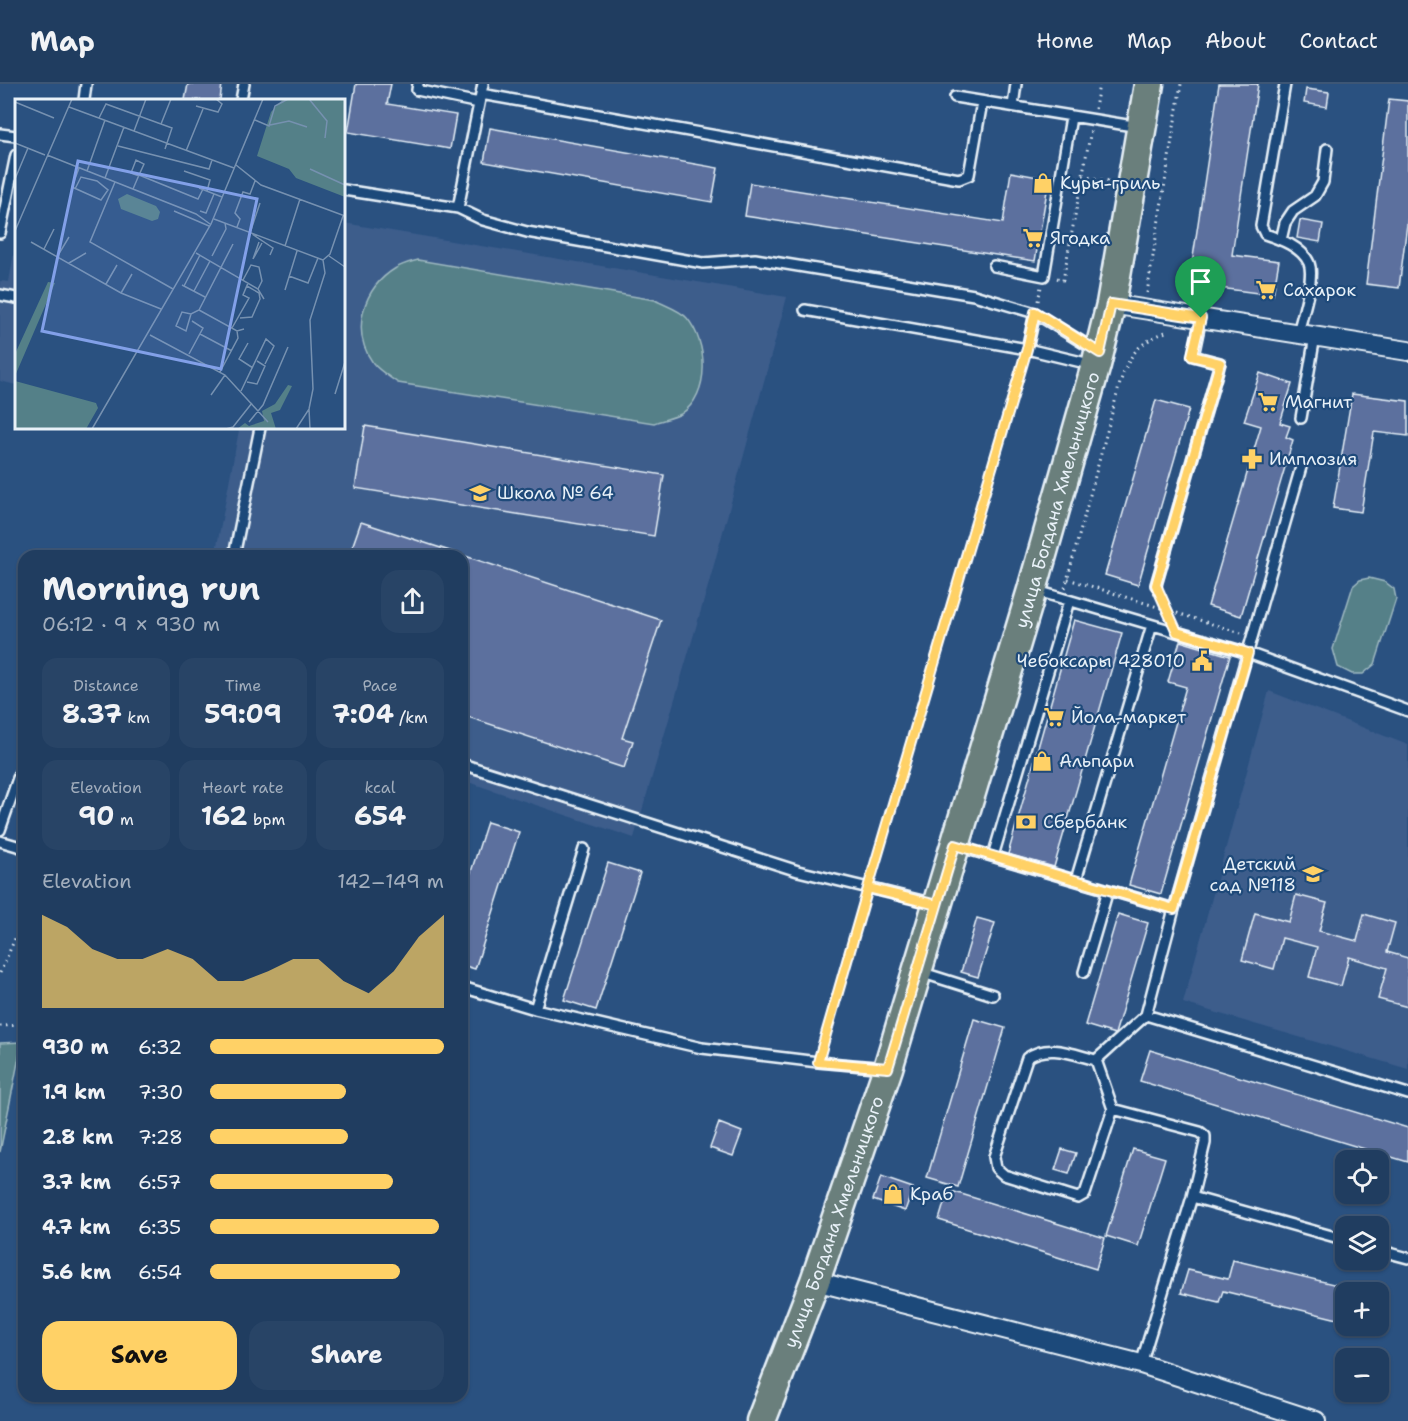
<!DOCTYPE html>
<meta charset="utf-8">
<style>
:root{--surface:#203d60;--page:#284466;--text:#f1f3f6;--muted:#a2aebd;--line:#3d5675;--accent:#ffd166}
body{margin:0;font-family:"Shantell Sans",sans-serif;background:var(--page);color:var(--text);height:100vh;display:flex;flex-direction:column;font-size:22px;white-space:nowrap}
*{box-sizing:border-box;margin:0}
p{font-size:20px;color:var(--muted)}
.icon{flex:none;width:33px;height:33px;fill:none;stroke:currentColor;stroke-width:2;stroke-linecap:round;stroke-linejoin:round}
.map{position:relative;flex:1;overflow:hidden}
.details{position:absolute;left:18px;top:466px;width:450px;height:852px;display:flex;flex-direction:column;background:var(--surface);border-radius:18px;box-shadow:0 2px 4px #0004,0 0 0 2px var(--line)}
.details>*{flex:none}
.fabs{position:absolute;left:1335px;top:1066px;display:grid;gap:12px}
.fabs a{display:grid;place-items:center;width:54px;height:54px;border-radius:12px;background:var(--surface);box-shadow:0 2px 4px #0004,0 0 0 2px var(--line);font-size:30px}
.pin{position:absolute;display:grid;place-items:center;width:51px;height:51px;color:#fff;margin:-62px -26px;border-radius:50% 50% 50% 0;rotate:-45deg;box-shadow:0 0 6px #0007}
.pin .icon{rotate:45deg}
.round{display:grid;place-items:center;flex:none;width:63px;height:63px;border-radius:18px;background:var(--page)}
.overview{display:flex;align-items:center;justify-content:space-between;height:102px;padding:0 24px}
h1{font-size:33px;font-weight:700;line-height:45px}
.figures{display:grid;grid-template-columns:repeat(3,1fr);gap:9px;height:102px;padding:6px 24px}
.figures div{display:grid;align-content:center;border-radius:15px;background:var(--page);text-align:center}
.figures b{font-size:26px;font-weight:700}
.figures small{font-size:16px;font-weight:400}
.figures p{font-size:16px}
.chart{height:168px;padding:12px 24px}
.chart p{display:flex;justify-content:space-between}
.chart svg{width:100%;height:108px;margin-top:6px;fill:var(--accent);opacity:.7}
.button{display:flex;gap:12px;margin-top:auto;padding:12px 24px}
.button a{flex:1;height:69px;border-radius:18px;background:var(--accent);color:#111;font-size:24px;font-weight:700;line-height:69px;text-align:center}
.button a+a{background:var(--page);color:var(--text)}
ul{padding:0 24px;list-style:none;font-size:20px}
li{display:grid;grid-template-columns:96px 72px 1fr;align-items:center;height:45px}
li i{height:15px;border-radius:8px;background:var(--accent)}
header{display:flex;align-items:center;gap:36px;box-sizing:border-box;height:84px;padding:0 30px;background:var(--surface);border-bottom:2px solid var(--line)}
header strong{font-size:28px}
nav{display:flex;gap:33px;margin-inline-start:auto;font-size:21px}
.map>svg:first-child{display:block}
.built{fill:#3c5d8b}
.green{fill:#548088;stroke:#9eb8c0;stroke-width:1.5}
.building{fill:#5c709e;stroke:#e8f1f8;stroke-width:1.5}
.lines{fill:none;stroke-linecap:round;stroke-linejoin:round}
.service-casing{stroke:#e8f1f8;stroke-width:14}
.minor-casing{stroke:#e8f1f8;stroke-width:22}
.primary-casing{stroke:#e8f1f8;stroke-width:33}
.path{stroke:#e8f1f8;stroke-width:3;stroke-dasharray:1.5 4.5;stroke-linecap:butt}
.service{stroke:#1f4a7a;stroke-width:9}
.minor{stroke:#1f4a7a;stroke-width:18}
.primary{stroke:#6a7f7c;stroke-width:28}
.route-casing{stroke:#fff;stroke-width:12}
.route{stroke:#ffd166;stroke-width:8}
.labels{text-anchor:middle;stroke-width:4.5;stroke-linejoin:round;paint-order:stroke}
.poi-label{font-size:18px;fill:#e8f1f8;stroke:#1f4a7a;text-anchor:start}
.street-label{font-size:18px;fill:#e8f1f8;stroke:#1f4a7a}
.inset-road{fill:none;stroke:#7691b0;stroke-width:1.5}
.view{fill:#82a0e8;fill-opacity:0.15;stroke:#82a0e8;stroke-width:3}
.inset-edge{fill:none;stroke:#e8f1f8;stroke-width:3}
</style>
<header>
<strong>Map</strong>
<nav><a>Home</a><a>Map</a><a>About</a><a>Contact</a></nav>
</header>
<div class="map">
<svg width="1408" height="1337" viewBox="0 0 1408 1337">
<rect width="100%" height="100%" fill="#2a5180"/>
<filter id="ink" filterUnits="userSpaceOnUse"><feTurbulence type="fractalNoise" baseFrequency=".0167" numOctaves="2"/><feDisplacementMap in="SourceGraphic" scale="12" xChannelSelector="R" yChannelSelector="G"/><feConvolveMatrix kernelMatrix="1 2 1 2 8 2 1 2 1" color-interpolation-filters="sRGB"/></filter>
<g filter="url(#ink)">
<path class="built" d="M344,139L787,213L709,499L634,754L462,696V472H215L239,346L227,344H344Z
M16,157V301L0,297V197L9,198Z
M1269,607L1408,661V985L1183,919Z"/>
<path class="green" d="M418,176L655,216C664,221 680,226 687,234C708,259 711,310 681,330C673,334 662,336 654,339L398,299C390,293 379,287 373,279C350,246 363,204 396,184C402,180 411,178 418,176Z
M1369,494L1385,498L1394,505L1396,515L1375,580L1363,590H1352L1338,583L1333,565L1353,502L1360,496Z
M22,958L0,1068V959Z"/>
<path class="building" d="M188,0H222L220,16H185Z
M356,0H391L387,20L456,31L450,65L348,48Z
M1219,0H1258L1232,171L1279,177L1273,211L1189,200Z
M1306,5L1329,8L1327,23L1304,19Z
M1389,15L1408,17V132L1399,204L1366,200Z
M490,44L718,84L712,118L484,78Z
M1011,88L1049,95L1035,177L745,132L750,99L1003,139Z
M1300,136L1323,140L1320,158L1297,154Z
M1260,289L1292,300L1280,339L1290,342L1286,353L1293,356L1241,532L1208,522L1261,342L1244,337Z
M1352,310L1408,317V352L1374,348L1361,428L1333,424Z
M1156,316L1189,325L1138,501L1105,491Z
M365,342L664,391L654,452L355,404Z
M361,438L459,470L458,472H349Z
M462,471L661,536L622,654L633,657L624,684L462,631Z
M1074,536L1122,549L1054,783L1008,770Z
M1180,557L1230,572L1161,810L1129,801L1186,603L1168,598Z
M487,738L519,748L475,885L462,881V816Z
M608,779L640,789L596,926L564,916Z
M1296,811L1327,819L1319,847L1357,857L1364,830L1395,839L1387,868L1408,874V923L1378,915L1387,884L1349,873L1341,902L1309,893L1317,863L1282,854L1274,885L1242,876L1255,829L1289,838Z
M1118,830L1148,839L1115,950L1085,941Z
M977,834L995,839L978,893L961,888Z
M974,935L1005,944L958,1103L927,1094Z
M1150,966L1408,1044V1078L1140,997Z
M719,1039L742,1048L733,1072L710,1064Z
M1062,1065L1076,1069L1069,1090L1055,1086Z
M1133,1065L1165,1074L1138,1162L1106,1152Z
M881,1093L913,1104L905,1127L873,1116Z
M948,1106L1105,1154L1096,1185L939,1136Z
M1233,1176L1346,1203V1237L1223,1207L1219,1218L1181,1209L1188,1186L1228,1195Z"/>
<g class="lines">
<g class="service-casing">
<path id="service" d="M418,0L417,6L479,19
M1285,0L1261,142L1265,150C1280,155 1302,163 1309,179C1315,194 1302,232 1298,249
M481,10L959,95L969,91L982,18
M955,13L1139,43
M84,16L86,0
M241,16L244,0
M1013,22L1016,0
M0,50L16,52
M344,106L458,124L483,136L527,148L703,179L755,175L974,211L1035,229L1095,266
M458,124L483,0
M0,149L16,71
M1281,156L1285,139L1293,127L1315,112L1323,98L1327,65
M994,182L1044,192L1071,33
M0,211L16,214
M805,226L1027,265L1094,281
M1027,265L1035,229
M1301,334L1315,252
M234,472L260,344
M1156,501L1220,279L1193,272L1201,234
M1034,506L1248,569L1408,627
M462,680L798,787L935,820
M0,746L24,677
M0,757L24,764
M957,762L1174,825
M993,772L1069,517
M1076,796L1152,541
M920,888L993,911
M1084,888L1108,806
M462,903L535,925L702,964L818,978L886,984
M535,925L584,765
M1146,931L1408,1010
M1096,976L1113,1025L1085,1110L1078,1114L1004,1091L996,1084L994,1073L1027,974C1048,959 1072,970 1096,976L1146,931L1174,825L1301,383
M1113,1025L1200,1048L1205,1052V1059L1192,1113L1141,1280
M1192,1113L1346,1156
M1378,1166L1408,1174"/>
</g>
<g class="minor-casing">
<path id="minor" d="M1111,220L1408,267
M815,1197L1141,1280L1316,1337"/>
</g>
<g class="primary-casing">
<g id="primary">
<path id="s1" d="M761,1337L815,1197L888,984L1032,506L1096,281L1111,220L1149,0"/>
</g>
</g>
<path class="path" d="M1095,25L1099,0
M1083,92L1109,97
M1057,194L1063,196L1091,46
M1147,209L1181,0
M1038,217L1041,203
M1068,495L1241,549
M1065,504L1120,299C1130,269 1138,259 1168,247
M1160,511L1168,527
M872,792L1024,277
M0,889L24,834
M0,942L24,941
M821,967L865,815"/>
<use href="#service" class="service"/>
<use href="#minor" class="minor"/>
<use href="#primary" class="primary"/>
</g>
</g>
<g class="lines" filter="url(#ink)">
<g class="route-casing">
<path id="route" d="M1201,234L1111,220L1100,269L1035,228L1027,265L868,804L937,821L888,984L818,978L868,804L937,821L955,761L1174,825L1248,569L1177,548L1156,501L1220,279L1192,272L1201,234"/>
</g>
<use href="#route" class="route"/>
</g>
<defs>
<g id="shop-bare" transform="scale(1.62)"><path d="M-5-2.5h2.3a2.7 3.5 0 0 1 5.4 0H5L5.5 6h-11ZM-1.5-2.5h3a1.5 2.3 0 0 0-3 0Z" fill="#ffd166" stroke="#1f4a7a" stroke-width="2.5" paint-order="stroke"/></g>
<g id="supermarket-bare" transform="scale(1.62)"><path d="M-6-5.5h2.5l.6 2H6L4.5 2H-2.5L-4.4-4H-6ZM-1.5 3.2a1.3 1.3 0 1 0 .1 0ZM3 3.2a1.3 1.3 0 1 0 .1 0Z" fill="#ffd166" stroke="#1f4a7a" stroke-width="2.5" paint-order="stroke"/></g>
<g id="pharmacy-bare" transform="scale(1.62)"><path d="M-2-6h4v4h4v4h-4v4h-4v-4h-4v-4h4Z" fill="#ffd166" stroke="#1f4a7a" stroke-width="2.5" paint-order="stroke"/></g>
<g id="school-bare" transform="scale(1.62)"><path d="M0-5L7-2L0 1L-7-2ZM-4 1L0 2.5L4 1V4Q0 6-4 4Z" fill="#ffd166" stroke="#1f4a7a" stroke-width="2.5" paint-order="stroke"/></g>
<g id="civic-bare" transform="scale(1.62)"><path d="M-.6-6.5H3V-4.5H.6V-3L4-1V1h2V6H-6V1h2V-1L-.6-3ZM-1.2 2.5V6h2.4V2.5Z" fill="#ffd166" stroke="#1f4a7a" stroke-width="2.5" paint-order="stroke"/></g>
<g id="bank-bare" transform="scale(1.62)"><path d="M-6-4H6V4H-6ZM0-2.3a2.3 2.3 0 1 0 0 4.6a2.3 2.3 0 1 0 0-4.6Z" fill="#ffd166" stroke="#1f4a7a" stroke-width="2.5" paint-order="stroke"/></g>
</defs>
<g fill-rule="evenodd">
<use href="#shop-bare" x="1043" y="99"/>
<use href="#supermarket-bare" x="1033" y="154"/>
<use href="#supermarket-bare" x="1266" y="206"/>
<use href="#supermarket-bare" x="1268" y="318"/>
<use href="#pharmacy-bare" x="1252" y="375"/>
<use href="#school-bare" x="480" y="409"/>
<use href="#civic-bare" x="1202" y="577"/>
<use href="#supermarket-bare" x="1054" y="633"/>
<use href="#shop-bare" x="1042" y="677"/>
<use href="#bank-bare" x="1026" y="738"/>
<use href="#school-bare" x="1313" y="790"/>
<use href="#shop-bare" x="893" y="1110"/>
</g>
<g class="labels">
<g class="poi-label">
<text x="1060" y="105">Куры-гриль</text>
<text x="1050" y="160">Ягодка</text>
<text x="1283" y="212">Сахарок</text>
<text x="1285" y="324">Магнит</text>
<text x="1269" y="381">Имплозия</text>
<text x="497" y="415">Школа № 64</text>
<text x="1185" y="583" text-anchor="end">Чебоксары 428010</text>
<text x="1071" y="639">Йола-маркет</text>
<text x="1059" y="683">Альпари</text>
<text x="1043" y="744">Сбербанк</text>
<text x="1296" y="786" text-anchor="end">Детский<tspan x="1296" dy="21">сад №118</tspan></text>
<text x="910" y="1116">Краб</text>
</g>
<g class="street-label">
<text dy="6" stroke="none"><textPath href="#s1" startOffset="968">улица Богдана Хмельницкого</textPath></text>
<text dy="6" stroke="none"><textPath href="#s1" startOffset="212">улица Богдана Хмельницкого</textPath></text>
</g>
</g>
<g transform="translate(15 15)">
<rect width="330" height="330" fill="#2a5180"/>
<path d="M268,0H330V98L281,79L274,70L242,57L256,13ZM112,95L141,107L145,113L143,120L137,122L106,110L103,100ZM33,183L40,184L0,277V255ZM0,282L81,304L83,309L71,330H0ZM273,286L277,287L265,311L256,314L261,330H222L230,324L234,327L249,322L247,312L260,305Z" fill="#548088"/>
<path class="inset-road" d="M294,0L312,22L310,39M0,3L39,19M181,7L203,13L207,5L201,0M54,8L219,69M84,19L91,5L157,29L150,50M240,21L254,27L260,7L273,0M146,25L156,0M255,26L274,22L292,28M119,32L131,0M0,44L30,56M103,47L194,70L197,61M171,52L188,10M32,56L181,115L195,125M221,66L246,86L330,117M295,70L330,86M72,72L90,21M169,72L195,81L192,92M124,76L183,100L188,90M90,79L109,28M0,80L13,49M100,83L75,143L158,190M184,89L207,98M60,90L66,78L82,82L93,91L86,101L57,88L64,69M118,90L124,76L129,65L121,61L116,74L124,77M159,112L194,127M185,112L191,114L199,95M199,120L308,161M222,128L225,120L220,114L228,93L235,95L240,82M0,132L57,0M235,134L245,104M237,135L258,149L255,156M16,143L106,194L146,210M244,143L238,160L247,144M270,147L285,100M29,150L39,130M181,154L243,190L249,200M197,157L211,130L210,124M314,157L330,168M42,158L54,138M308,161L315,155L328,117M54,164L71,154M274,177L293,184L303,159M228,181L236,166L244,168L247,182L243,190M91,185L102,166M167,186L190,198M169,187L185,156M270,191L282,152M179,192L195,162M106,194L117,175M184,211L222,232L229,230M176,215L171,232L161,227L167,213L176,215L184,211L218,145M225,219L237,218L245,200L244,194L232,187M217,229L234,199L228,196L233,184M185,235L217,252M135,236L210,276L253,323M330,237V260M233,244L224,260L238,269M174,255L188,229L177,222M205,273L223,239L222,232M232,283L242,285L250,267L242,262M226,292L251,240L259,247L250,265M320,295L330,263M196,296L210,276M294,310L298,290L295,221L310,174L308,161M234,323L248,306L273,248M77,330L196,125L248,0M211,330L218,328L237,304M281,330L294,310L295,330"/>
<path class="view" d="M63,62L242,100L206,270L27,232Z"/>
<rect width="330" height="330" class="inset-edge"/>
</g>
</svg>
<div class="fabs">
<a><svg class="icon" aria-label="locate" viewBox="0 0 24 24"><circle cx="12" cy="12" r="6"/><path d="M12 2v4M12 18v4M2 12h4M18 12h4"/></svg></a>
<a><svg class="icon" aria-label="layers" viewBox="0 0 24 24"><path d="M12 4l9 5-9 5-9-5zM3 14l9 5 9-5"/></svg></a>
<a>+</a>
<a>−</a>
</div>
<div class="pin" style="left:1201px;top:234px;background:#1e9e55"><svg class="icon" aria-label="arrive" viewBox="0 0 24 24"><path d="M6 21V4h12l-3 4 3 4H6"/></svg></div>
<section class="details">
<div class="overview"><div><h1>Morning run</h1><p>06:12 · 9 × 930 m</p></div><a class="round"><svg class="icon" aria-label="share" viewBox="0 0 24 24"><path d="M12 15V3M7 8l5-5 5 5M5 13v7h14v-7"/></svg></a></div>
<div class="figures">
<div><p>Distance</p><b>8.37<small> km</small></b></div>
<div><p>Time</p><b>59:09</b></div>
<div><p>Pace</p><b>7:04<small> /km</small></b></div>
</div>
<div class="figures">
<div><p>Elevation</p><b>90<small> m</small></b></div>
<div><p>Heart rate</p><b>162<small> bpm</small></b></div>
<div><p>kcal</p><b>654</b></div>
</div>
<div class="chart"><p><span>Elevation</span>142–149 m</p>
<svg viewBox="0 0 160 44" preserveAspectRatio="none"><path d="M0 44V6L10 11L20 20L30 24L40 24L50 20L60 24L70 33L80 33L90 29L100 24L110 24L120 33L130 38L140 29L150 15L160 6V44z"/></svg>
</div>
<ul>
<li><b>930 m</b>6:32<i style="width:100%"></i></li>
<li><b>1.9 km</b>7:30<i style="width:58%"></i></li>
<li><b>2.8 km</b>7:28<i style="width:59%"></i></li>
<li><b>3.7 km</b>6:57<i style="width:78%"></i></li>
<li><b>4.7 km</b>6:35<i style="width:98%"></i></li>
<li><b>5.6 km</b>6:54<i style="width:81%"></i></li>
</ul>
<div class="button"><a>Save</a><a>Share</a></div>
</section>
</div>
